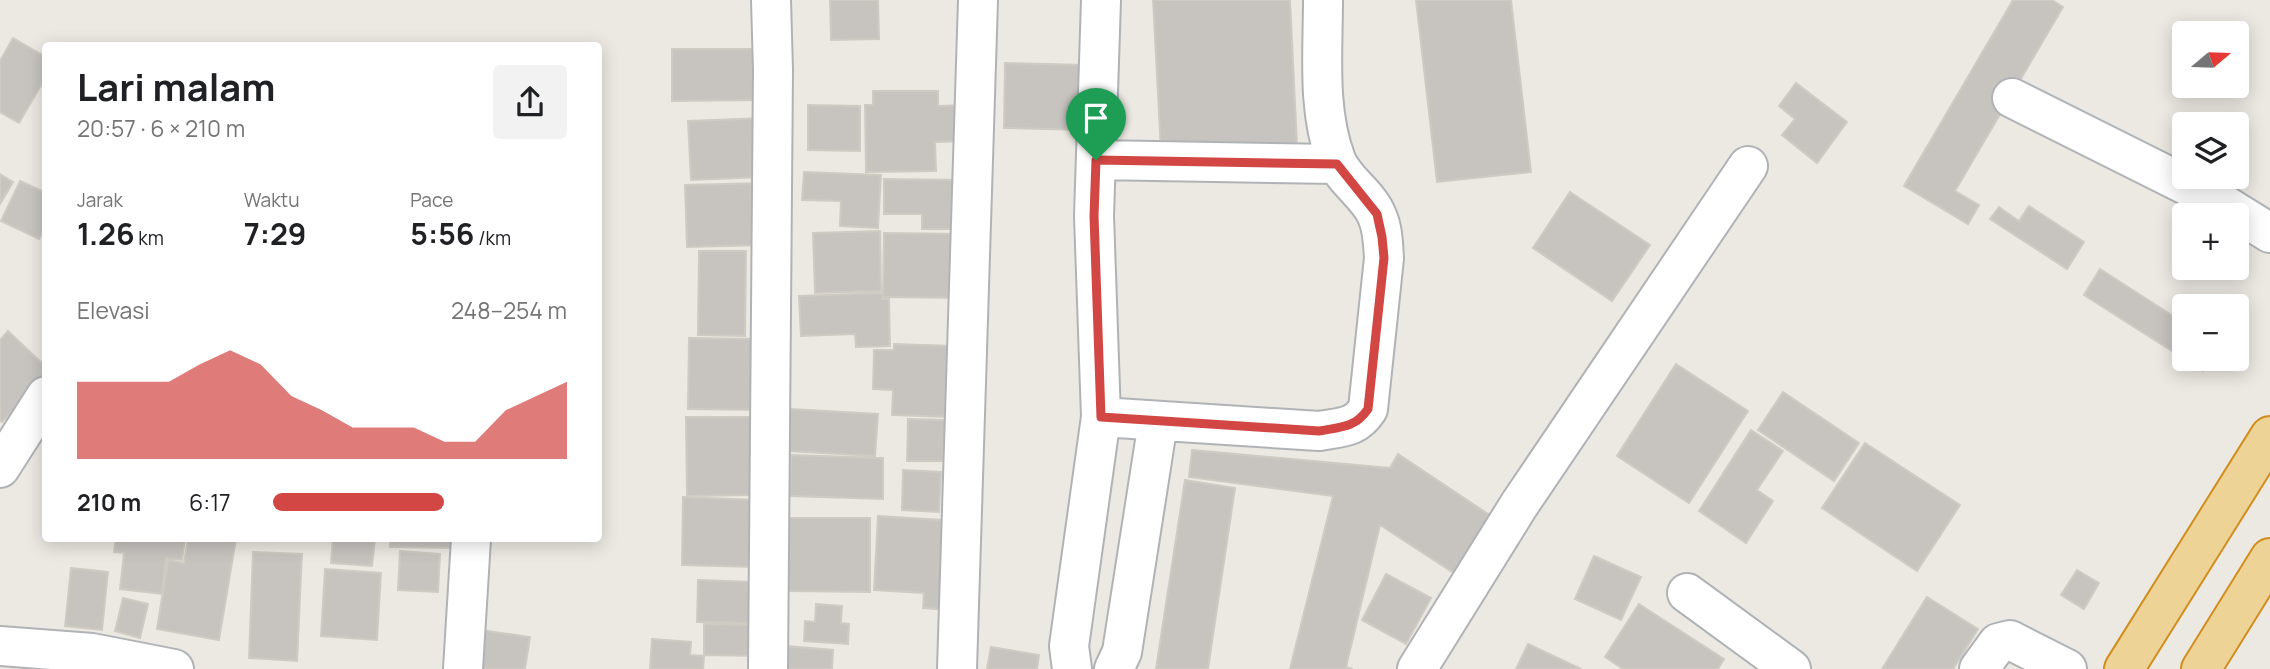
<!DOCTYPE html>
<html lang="id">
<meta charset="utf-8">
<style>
:root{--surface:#fff;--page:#f2f2f2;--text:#202124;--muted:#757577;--accent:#d24643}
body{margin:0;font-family:Manrope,sans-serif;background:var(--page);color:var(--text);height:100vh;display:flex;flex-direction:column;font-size:26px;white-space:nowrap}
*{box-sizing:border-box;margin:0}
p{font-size:23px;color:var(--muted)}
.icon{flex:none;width:38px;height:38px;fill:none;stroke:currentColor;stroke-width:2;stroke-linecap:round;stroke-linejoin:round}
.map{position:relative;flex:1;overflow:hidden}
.panel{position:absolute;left:42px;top:42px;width:560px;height:500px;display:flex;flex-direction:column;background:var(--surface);border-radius:7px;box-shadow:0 4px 18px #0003}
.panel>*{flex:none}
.needle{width:46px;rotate:71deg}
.tools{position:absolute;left:2172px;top:21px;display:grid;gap:14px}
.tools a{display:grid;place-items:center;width:77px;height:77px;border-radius:7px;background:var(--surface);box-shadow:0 4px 18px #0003;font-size:35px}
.pin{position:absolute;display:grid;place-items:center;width:60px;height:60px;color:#fff;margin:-72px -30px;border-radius:50% 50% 50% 0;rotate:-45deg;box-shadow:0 0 7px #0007}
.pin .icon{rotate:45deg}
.round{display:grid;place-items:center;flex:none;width:74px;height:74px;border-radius:7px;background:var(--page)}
.headline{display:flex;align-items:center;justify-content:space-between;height:119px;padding:0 35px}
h1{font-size:38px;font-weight:700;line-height:52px}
.metrics{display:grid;grid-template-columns:repeat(3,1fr);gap:10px;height:119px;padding:7px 35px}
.metrics div{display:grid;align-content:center}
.metrics b{font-size:30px;font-weight:700}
.metrics small{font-size:19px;font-weight:400}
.metrics p{font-size:19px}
.chart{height:196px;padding:14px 35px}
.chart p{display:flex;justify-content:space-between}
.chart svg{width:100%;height:126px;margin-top:7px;fill:var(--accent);opacity:.7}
ul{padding:0 35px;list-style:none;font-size:23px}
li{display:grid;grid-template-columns:112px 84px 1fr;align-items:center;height:52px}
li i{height:18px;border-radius:9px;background:var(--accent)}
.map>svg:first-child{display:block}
.building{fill:#c7c4c0;stroke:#d0cbc2;stroke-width:2}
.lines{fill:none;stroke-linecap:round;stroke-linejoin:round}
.minor-casing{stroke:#b0b3b6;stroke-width:42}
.highway-casing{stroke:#d18e1e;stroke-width:42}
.minor{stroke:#fff;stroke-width:38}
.highway{stroke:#eed397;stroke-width:38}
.route-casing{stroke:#fff;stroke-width:14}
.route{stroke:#d24643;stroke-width:9}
</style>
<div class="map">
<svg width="2270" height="669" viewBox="0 0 2270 669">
<rect width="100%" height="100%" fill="#ece9e3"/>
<path class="building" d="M830,0H878L879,39L831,40Z
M1153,0H1290L1297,145L1161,151Z
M1416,0H1511L1531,172L1437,182Z
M2013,0H2052L2063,7L1955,191L1979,205L1968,224L1904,186Z
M13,38L46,57V77L19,123L0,112V61Z
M672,49H760V100L672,101Z
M1005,63L1084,65V130L1004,128Z
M1796,83L1847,122L1817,163L1782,135L1795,119L1779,106Z
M873,91H938V106L965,105V141L935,142L936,171L866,172L865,105H873Z
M808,105L860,106V151L808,150Z
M763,118L765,177L691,180L688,121Z
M804,172L881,175L878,228L840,226L841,201L802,200Z
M0,174L13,182L0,204Z
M884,179L962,180V213H952V229H922V214H884Z
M20,181L46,193V225L39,239L1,221Z
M763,183L766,245L687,247L685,185Z
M1570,192L1650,245L1612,301L1533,248Z
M2029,206L2084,242L2067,269L1990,219L1999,207L2019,221Z
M880,231L881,291L815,293L813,233Z
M884,233L961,234L960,298L883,297Z
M699,251H746L745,336L698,335Z
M2100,269L2184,323V359H2211L2203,371L2084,295Z
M882,293V299H889L890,346L856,347L855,334L801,336L799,296Z
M8,331L46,367V376L2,422L0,420V340Z
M689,338L761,339L760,410L688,409Z
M894,344L954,346L952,417L892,415L893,390L873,389L874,350H894Z
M1676,364L1748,411L1689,503L1617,456Z
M1783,392L1859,443L1834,481L1758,430Z
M790,409L878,414L875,456L788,451Z
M686,417H751L752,495L687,496Z
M908,419L948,420L947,461H907Z
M1751,430L1783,451L1757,490L1773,501L1746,543L1699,511Z
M1865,443L1960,505L1917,571L1822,508Z
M1192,450L1390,468L1398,454L1491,516L1454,573L1380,525L1346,667L1353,669H1290L1333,496L1189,477Z
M791,455L883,458V499L790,496Z
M903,470L941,472L939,512L902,510Z
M1185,480L1235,488L1208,669H1156Z
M683,497L756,500L755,567L682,565Z
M878,516L943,520L941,542H952L949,610L923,608L924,593L874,590Z
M787,518H870V592L787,591Z
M116,539H185L182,560L166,558L162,594L120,589L124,553L114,552Z
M188,539H236L219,640L157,629L168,560L184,563Z
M333,539H375L372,566L331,563Z
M390,539H458V548L390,547Z
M400,551L440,554L438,592L398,590Z
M253,552L302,554L297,661L249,658Z
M1594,556L1641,577L1621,620L1575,599Z
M71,568L108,572L102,630L65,626Z
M325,569L381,573L377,640L321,636Z
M2077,570L2099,583L2084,609L2061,595Z
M1386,574L1431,598L1406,644L1362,620Z
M698,580L754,582L753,623L697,622Z
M1927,597L1978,629L1953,669H1882Z
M123,598L148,604L140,638L115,631Z
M816,604L842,606L841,623L849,624L848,644L804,641L805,621L815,622Z
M1639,604L1724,659L1718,669H1623L1605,657Z
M704,624L760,625V656L704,655Z
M481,630L530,637L525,669H476Z
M652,639L691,642L690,655L704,656L703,669H650Z
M1528,644L1581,669H1516Z
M787,646L833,650L832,669H785Z
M991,647L1039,655L1037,669H987Z"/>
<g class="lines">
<g class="minor-casing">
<path id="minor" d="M2012,98L2220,202L2270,233
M1096,160L1337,164
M1101,417L1319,431C1341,427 1355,429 1368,409L1384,258C1383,244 1383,229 1377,216C1369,195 1344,181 1336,160C1317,110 1323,52 1323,0
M0,468L46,396
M1687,593L1791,669
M0,646L92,653L174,669
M463,669L471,539
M768,669L773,70L771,0
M957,669L978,0
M1072,669L1069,646L1101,417L1094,216L1101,0
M1114,669L1122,652L1158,422
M1417,669L1519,505L1748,166
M1979,669L1998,643L2010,640L2067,669"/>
</g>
<g class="highway-casing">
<path id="highway" d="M2124,669L2270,436
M2201,669L2270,558"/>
</g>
<use href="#minor" class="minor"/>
<use href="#highway" class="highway"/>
</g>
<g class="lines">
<g class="route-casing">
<path id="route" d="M1096,160L1337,164L1377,214L1382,237L1384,258L1368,409C1355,428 1341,427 1319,431L1101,417L1094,216Z"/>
</g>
<use href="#route" class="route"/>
</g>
</svg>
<div class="tools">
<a><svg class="needle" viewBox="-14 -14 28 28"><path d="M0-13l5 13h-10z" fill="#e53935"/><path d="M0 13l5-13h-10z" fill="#757577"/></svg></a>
<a><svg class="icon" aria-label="layers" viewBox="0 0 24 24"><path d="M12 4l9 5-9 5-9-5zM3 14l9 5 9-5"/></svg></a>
<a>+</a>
<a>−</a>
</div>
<div class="pin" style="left:1096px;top:160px;background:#1e9e55"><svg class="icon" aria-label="arrive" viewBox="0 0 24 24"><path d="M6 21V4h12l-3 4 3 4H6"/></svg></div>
<section class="panel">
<div class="headline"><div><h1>Lari malam</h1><p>20:57 · 6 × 210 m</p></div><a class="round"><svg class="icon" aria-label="share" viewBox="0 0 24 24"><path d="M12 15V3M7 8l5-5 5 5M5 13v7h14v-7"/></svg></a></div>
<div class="metrics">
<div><p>Jarak</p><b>1.26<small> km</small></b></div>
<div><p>Waktu</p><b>7:29</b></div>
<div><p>Pace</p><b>5:56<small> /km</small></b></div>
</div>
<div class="chart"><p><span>Elevasi</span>248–254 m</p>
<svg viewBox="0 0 160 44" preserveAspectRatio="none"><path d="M0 44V17L10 17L20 17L30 17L40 11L50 6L60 11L70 22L80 27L90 33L100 33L110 33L120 38L130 38L140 27L150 22L160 17V44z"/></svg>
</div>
<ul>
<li><b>210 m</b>6:17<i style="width:58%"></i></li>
</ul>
</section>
</div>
